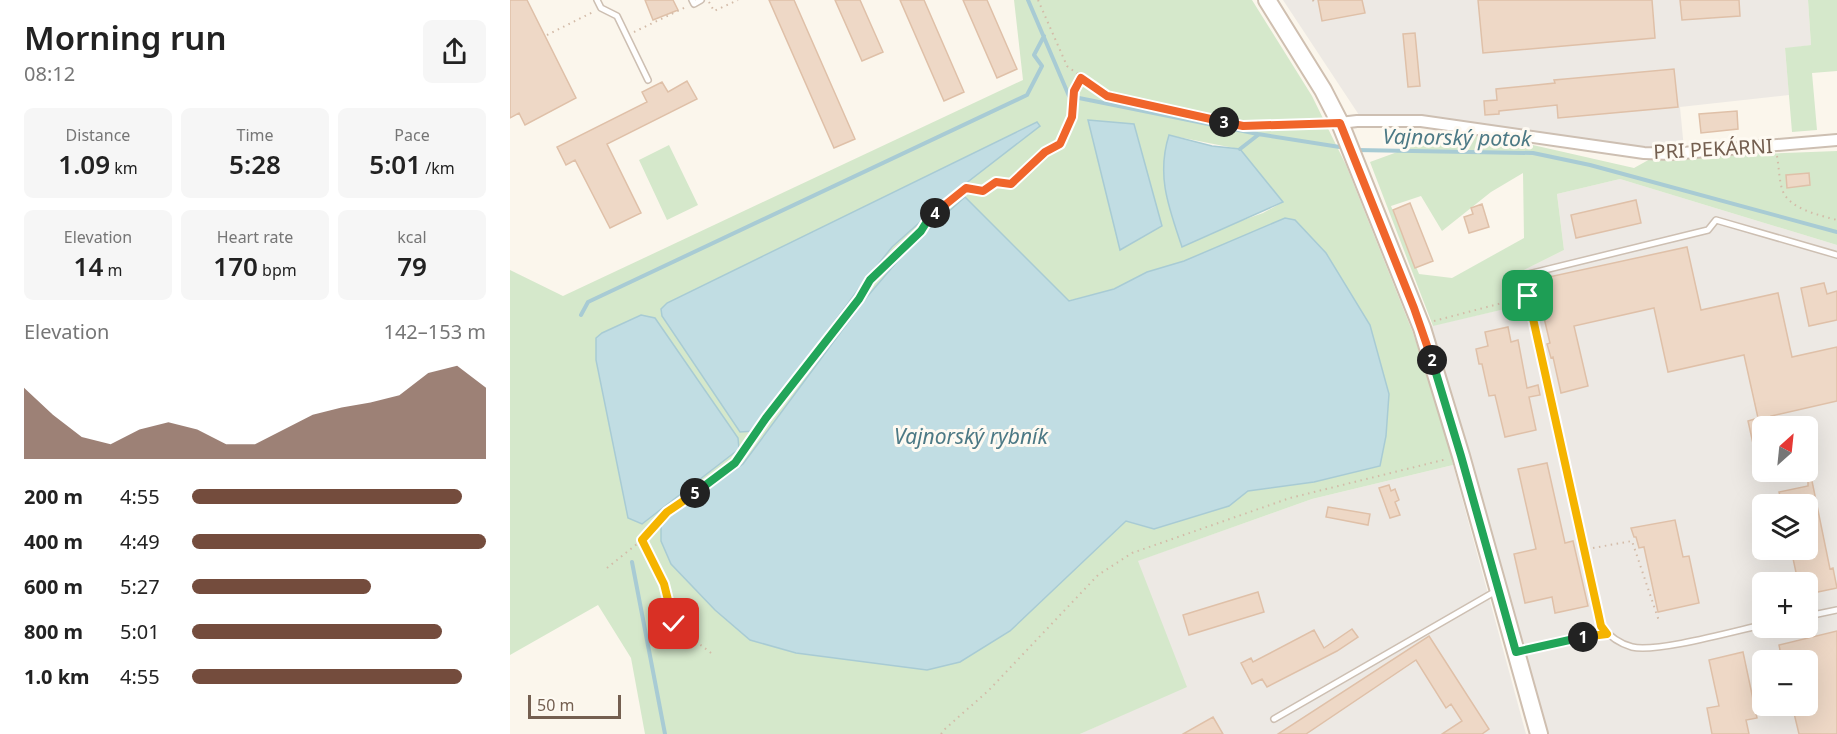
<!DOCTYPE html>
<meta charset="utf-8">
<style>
:root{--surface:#fff;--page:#f6f6f6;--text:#222;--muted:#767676;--accent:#744c3d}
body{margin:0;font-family:"Noto Sans",sans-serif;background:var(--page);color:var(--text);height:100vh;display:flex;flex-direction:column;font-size:22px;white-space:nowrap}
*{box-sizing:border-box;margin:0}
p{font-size:20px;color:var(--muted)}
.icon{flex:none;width:33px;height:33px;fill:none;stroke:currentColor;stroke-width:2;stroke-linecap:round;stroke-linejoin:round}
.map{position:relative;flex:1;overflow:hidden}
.drawer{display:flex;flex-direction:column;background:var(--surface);width:510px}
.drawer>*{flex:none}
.needle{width:39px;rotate:27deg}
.tools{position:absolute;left:1242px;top:416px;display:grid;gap:12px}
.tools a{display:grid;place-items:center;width:66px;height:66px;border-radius:9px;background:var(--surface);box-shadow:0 6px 24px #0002;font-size:30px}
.scale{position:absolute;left:18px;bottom:15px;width:93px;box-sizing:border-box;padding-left:6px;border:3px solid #745f50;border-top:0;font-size:16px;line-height:21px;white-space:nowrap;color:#745f50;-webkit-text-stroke:4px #fefaf2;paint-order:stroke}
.pin{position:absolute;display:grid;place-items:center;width:51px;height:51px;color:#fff;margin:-26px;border-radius:12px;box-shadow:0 3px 9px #0006}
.km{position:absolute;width:30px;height:30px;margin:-15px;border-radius:50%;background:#222;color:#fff;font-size:16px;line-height:30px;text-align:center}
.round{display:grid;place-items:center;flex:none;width:63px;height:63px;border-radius:9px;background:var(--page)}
.headline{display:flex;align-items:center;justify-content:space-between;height:102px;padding:0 24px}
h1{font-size:33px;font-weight:600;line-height:45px}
.figures{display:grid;grid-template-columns:repeat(3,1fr);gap:9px;height:102px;padding:6px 24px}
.figures div{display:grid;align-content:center;border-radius:9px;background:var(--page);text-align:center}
.figures b{font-size:26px;font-weight:600}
.figures small{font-size:16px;font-weight:400}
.figures p{font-size:16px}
.chart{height:168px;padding:12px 24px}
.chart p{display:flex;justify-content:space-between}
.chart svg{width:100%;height:108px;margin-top:6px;fill:var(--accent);opacity:.7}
ul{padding:0 24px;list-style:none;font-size:20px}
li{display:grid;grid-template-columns:96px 72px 1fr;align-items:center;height:45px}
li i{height:15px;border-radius:8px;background:var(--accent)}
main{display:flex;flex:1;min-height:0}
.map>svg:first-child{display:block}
.industrial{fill:#ede9e4;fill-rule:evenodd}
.green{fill:#d5e8cb;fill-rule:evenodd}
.water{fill:#c1dde3;stroke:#a8cbd4;stroke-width:1.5}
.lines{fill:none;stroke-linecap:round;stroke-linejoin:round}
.stream{stroke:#a8cbd4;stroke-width:4}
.building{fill:#eed8c6;stroke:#dfc0a8;stroke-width:1.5}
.service-casing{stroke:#cdbfb2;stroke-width:8}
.minor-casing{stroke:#cdbfb2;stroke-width:14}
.secondary-casing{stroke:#cfbfb0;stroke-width:20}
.path{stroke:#d3bba8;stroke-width:2;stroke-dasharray:1.5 4.5;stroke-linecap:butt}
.service{stroke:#fff;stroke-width:5}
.minor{stroke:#fff;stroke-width:10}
.secondary{stroke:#fff;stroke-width:16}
.split-1-casing{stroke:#fff;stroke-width:12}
.split-2-casing{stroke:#fff;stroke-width:12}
.split-3-casing{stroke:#fff;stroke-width:12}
.split-4-casing{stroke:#fff;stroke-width:12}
.split-5-casing{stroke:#fff;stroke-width:12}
.split-6-casing{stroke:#fff;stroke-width:12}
.split-1{stroke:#f5b400;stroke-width:8}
.split-2{stroke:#22a559;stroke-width:8}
.split-3{stroke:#f0652b;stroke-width:8}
.split-4{stroke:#f0652b;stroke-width:8}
.split-5{stroke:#22a559;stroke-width:8}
.split-6{stroke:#f5b400;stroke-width:8}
.labels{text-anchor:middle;stroke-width:6;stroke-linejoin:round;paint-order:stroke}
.street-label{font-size:20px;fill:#745f50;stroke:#fefaf2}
.water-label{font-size:21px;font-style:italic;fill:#4c7985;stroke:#fefaf2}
</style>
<main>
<section class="drawer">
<div class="headline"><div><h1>Morning run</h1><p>08:12</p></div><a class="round"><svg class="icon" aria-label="share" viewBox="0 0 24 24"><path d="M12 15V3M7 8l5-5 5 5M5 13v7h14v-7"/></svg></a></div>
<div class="figures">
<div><p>Distance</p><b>1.09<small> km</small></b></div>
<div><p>Time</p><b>5:28</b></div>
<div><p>Pace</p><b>5:01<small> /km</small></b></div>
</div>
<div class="figures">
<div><p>Elevation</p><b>14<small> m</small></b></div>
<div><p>Heart rate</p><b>170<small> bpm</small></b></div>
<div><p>kcal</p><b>79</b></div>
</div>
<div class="chart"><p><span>Elevation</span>142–153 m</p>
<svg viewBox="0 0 160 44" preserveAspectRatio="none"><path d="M0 44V15L10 26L20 35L30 38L40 32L50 29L60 32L70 38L80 38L90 32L100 26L110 23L120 21L130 18L140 9L150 6L160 15V44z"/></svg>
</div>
<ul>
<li><b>200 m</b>4:55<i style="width:92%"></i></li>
<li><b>400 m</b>4:49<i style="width:100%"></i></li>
<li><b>600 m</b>5:27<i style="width:61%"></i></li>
<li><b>800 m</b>5:01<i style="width:85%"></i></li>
<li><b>1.0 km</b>4:55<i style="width:92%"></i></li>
</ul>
</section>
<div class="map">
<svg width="1327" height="734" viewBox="0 0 1327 734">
<rect width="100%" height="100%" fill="#fbf6ec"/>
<path class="industrial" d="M773,0H1298L1301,45L1275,49L1279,95L1170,107L1174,149L1158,150L1127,148L849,115Z
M1110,179L1327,245V734H1029L912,328L1012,305L1006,274L1054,250L1047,194ZM1252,426H1298V471H1252ZM1252,504H1298V549H1252ZM1252,582H1298V627H1252ZM1252,660H1298V705H1252Z
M943,465L1016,734H570L676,686L627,561L802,499Z"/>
<path class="green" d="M504,0H742L802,96L836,165L903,333L939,440L943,465L802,499L628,561L677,687L570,734H135L121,658L88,605L0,655V270L53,296L513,80ZM658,135L729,149L773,202L753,213L719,225ZM455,197L558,301L604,289L637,272L674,261L816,253L860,325L879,394L876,436L870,466L804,482L738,491L719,506L644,529L616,521L500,631L417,670L286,653L240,640L151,522L233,464L356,298L403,243Z
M1298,0H1327V71L1302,73L1307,130L1282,132L1275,48L1301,45Z
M942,132L987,137L1124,168L1142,158L1327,151V245L1110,179L1047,194L1054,250L1006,274L1012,305L923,326L860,162ZM1013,173L1014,238L942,278L909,274L881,206L911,196L932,231L981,192Z
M159,145L188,205L157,220L129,160Z"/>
<path class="water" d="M578,120L624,124L652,226L610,250Z
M527,122L530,126L437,198L382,247L350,287L244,431L230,432L152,316L151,309L157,303Z
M659,135L702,146L730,149L773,202L672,247C659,208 646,176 659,135Z
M455,197L559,301L604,289L637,272L674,261L775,218L785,220L816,253L860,325L879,394L876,436L870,466L804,482L738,491L719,506L644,529L616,521L500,631L450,662L417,670L286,653L240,640L205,610L161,564L151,541V522L233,464L356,298L403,243Z
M131,315L145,318L228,438L229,449L132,524L118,518L86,360V338L92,333Z"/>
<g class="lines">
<path class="stream" d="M518,0L559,96L748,134L836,148
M730,149L748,135
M846,150L1023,153L1080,165L1327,232
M71,315L78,302L517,95L532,66L524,55L534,36
M122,562L155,734"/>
</g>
<path class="building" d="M0,0H17L66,98L15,125L9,113L0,118Z
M135,0H163L168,10L143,20Z
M259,0H284L345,139L324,148Z
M325,0H350L373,52L352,61Z
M390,0H414L454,92L434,101Z
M453,0H477L507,69L487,78Z
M808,0H852L855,13L812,21Z
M968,0H1142L1145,38L973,53Z
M1170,0H1229L1230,16L1172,20Z
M905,33L910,86L898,87L893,34Z
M1164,69L1168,107L1048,118L1047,105L989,111V114L975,115L974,101L987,100L986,89L1045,83L1044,80L1055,79Z
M177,81L187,99L97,144L131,213L100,228L65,160L56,165L47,147L137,102L132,92L152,82L158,92Z
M1227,111L1228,129L1191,133L1189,114Z
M1299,173L1300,185L1277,188L1276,175Z
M1126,200L1131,223L1066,238L1061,215Z
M900,203L923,261L905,268L883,210Z
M972,204L979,227L959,233L954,217L963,214L961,208Z
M1177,247L1191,310L1268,293L1282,357L1327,347V401L1261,416L1263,426H1252V466H1248L1238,421L1248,418L1234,355L1158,372L1144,308L1064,326L1078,386L1051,393L1043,357L1041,358L1037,344L1040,343L1025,280Z
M1314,283L1317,294L1327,291V320L1299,326L1291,288Z
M998,327L1001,342L1008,340L1017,388L1028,385L1030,395L1019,397L1026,430L995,437L985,395L979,396L972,364H969L966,349L978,346L975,332Z
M1037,463L1055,543L1063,541L1078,606L1045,613L1042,597L1015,603L1004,554L1026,549L1008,469Z
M1298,481H1302L1320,569L1323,568L1327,588L1298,594V582H1288L1281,549H1298V504H1272L1269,492L1298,486Z
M879,485L881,491L885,489L889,500L885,502L890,515L880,518L869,488Z
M818,507L860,514L858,525L816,517Z
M1165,520L1173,557L1179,556L1189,603L1148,612L1134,547L1129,548L1126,537H1124L1121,528Z
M748,592L754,612L679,635L673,615Z
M842,629L848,637L827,651L757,687L752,679L742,684L731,663L741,658L743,662L804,630L814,648Z
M1327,631V734H1289L1282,705H1298V660H1272L1269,645Z
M919,636L979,729L972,734H932L952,721L941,704L936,708L906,660L796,734H768Z
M1233,652L1247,718L1236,720L1239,734H1202L1197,708L1209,706L1199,660Z
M703,717L713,734H673Z"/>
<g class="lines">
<g class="service-casing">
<path id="service" d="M87,0L91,8L107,16L138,80
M182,0L184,4L191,0
M1298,616L1327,610
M1252,625C1225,631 1146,653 1122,647C1111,644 1099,636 1091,626L1014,275L1198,230L1206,220L1327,255
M1008,651L1097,634
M764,719L986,591"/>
</g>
<g class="minor-casing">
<path id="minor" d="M830,123L847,121H911L1134,153L1161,154L1327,140"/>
</g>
<g class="secondary-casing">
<path id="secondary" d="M757,0L813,90L830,123L912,328L951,456L1029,734"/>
</g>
<path class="path" d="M528,0L557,66L597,96L657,111L733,126L813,123
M803,0L804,3
M199,2L204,11L228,0
M124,32L176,7
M37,35L83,12
M1267,156C1269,167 1269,179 1272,189C1278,209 1309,215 1327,220
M924,321L1011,298
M1083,548L1122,541L1149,621
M97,568L132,540
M201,653L164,624L154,584L132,540L157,512L225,463L257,418L349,299L360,280L411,231L421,215L431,209L456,188L473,191L486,182L501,184L535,152L550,144L562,117L564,91L571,78
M431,734L435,729L479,690L588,575L622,553L780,498L937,459"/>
<use href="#service" class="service"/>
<use href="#minor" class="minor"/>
<use href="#secondary" class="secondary"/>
</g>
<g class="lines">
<g class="split-1-casing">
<path id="split-1" d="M1018,296L1088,612L1091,626L1097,634L1073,637"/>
</g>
<g class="split-2-casing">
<path id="split-2" d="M922,360L951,456L1006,652L1073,637"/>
</g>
<g class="split-3-casing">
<path id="split-3" d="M714,122L733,126L830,123L904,308L922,360"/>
</g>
<g class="split-4-casing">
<path id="split-4" d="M425,213L456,188L473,191L486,182L501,184L535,152L550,144L562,117L564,91L571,78L597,96L714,122"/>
</g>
<g class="split-5-casing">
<path id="split-5" d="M185,493L225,463L256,418L349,299L360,280L411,231L421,215L425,213"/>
</g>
<g class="split-6-casing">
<path id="split-6" d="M164,624L154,584L132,540L157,512L185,493"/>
</g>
<use href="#split-1" class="split-1"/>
<use href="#split-2" class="split-2"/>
<use href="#split-3" class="split-3"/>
<use href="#split-4" class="split-4"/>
<use href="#split-5" class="split-5"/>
<use href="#split-6" class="split-6"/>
</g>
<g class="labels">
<g class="street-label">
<text transform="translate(1203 149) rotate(-3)" y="7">PRI PEKÁRNI</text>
</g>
<g class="water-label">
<text transform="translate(947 138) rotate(1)" y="7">Vajnorský potok</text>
<text x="461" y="444">Vajnorský rybník</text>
</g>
</g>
</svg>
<div class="tools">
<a><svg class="needle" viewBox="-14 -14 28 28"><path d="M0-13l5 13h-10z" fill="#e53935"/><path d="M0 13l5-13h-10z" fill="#767676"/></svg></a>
<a><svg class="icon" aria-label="layers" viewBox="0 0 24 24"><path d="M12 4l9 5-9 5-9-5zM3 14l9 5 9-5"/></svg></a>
<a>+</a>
<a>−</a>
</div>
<div class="scale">50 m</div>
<div class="pin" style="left:1018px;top:296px;background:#1e9e55"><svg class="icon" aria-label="arrive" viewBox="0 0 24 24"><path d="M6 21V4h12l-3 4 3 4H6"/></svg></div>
<div class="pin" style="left:164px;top:624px;background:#d93025"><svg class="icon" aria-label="check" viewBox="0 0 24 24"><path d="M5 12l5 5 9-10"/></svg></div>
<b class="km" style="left:1073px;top:637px">1</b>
<b class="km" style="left:922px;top:360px">2</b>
<b class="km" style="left:714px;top:122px">3</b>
<b class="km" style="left:425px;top:213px">4</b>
<b class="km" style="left:185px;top:493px">5</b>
</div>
</main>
